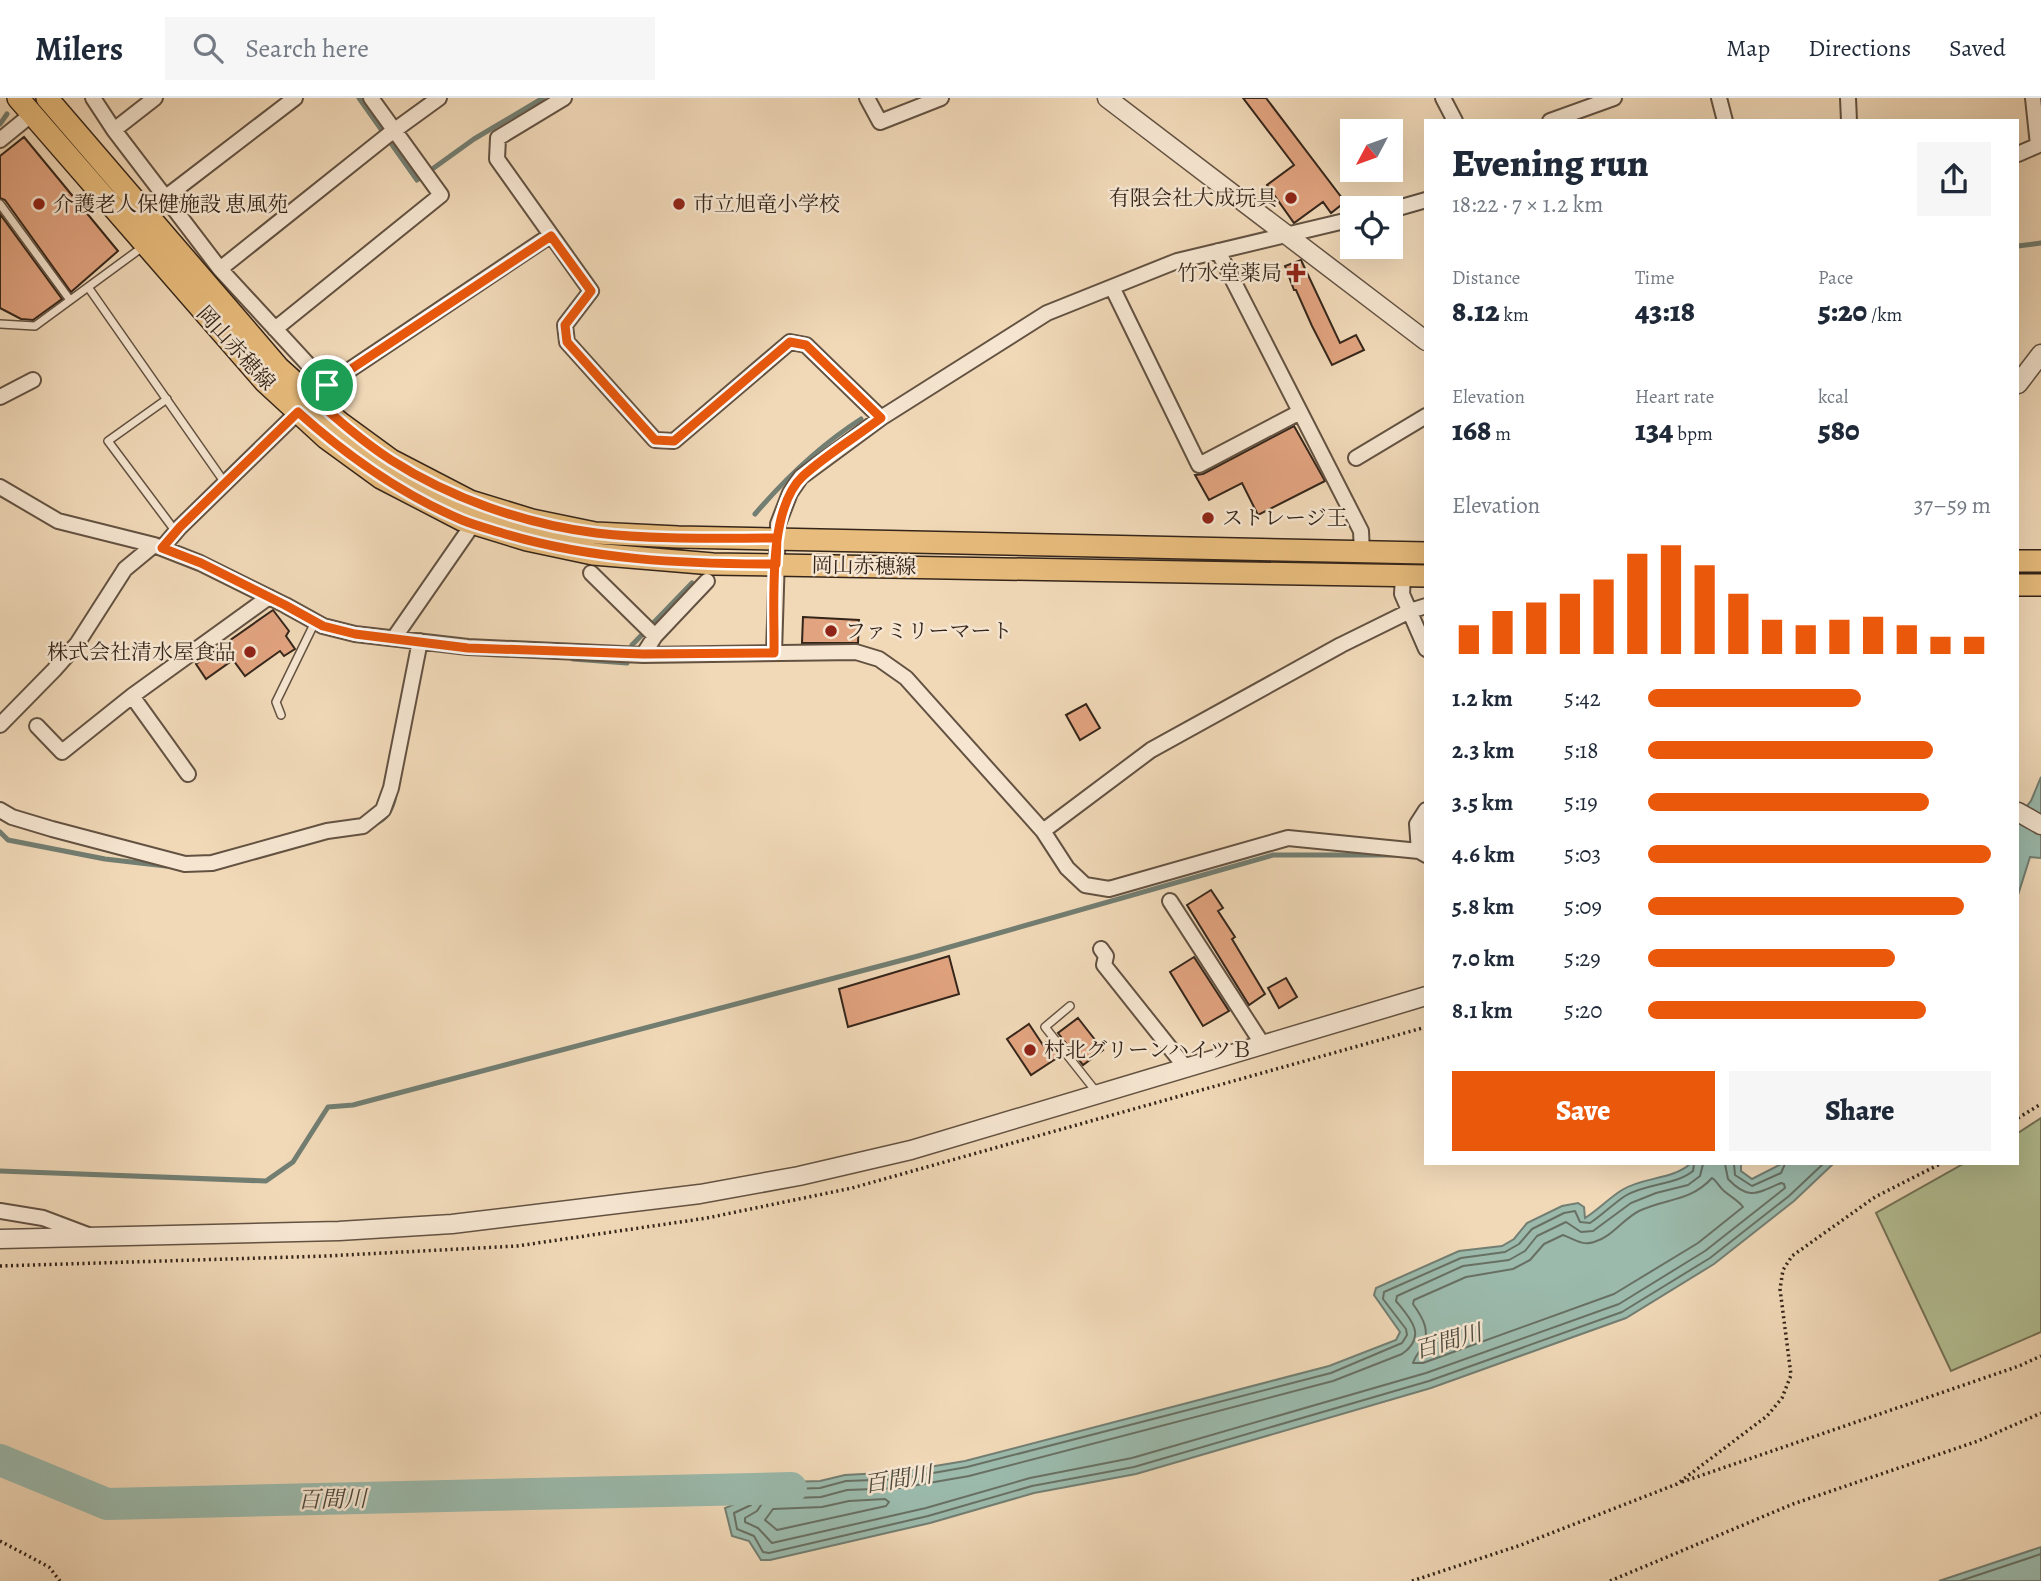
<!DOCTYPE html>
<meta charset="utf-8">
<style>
:root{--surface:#fff;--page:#f6f6f7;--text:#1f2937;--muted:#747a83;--line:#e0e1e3;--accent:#ea580c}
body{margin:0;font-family:Alegreya,"Noto Serif JP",serif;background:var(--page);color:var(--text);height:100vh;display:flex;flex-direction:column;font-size:26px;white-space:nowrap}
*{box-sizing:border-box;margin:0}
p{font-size:23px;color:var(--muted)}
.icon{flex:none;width:38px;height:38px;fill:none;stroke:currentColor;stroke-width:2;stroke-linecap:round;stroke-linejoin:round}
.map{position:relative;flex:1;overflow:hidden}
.drawer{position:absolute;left:1424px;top:21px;width:595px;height:1046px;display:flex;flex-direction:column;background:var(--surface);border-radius:0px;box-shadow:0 7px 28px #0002}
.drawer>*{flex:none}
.needle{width:46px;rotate:229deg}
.fabs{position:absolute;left:1340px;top:21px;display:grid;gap:14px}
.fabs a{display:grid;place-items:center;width:63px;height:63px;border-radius:0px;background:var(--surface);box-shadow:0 7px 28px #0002;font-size:35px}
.pin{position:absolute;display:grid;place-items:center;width:60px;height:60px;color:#fff;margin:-30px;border:4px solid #fff;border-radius:50%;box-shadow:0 2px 7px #0007}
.round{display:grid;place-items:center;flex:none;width:74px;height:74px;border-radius:0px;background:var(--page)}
.overview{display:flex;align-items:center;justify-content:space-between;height:119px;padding:0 28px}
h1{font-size:38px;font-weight:800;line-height:52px}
.figures{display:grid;grid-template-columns:repeat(3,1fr);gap:10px;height:119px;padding:7px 28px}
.figures div{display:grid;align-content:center}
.figures b{font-size:30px;font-weight:800}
.figures small{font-size:19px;font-weight:400}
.figures p{font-size:19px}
.chart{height:196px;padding:14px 28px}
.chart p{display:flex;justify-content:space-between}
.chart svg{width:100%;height:126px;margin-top:7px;stroke:var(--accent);stroke-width:6}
.button{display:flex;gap:14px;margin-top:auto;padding:14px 28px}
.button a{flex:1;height:80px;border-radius:0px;background:var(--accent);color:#fff;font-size:28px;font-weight:800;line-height:80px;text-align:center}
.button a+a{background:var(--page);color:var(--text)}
ul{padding:0 28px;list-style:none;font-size:23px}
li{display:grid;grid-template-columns:112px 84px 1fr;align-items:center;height:52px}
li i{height:18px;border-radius:9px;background:var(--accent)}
header{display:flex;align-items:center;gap:42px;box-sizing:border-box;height:98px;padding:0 35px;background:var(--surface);border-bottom:2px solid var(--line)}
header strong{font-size:33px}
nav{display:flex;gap:38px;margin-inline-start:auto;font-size:24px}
.search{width:490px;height:63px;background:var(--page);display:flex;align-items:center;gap:18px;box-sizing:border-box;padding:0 24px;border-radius:0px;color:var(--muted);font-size:26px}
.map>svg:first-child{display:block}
.green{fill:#b3c094;stroke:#747257;stroke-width:2}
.water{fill:#9bbaac;stroke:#727e72;stroke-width:2}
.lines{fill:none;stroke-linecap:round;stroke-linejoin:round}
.shore{stroke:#687063;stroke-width:2}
.stream{stroke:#727e72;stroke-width:5}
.river{stroke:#9bbaac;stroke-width:32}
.building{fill:#e2a480;stroke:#34251a;stroke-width:2}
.service-casing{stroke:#635242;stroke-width:10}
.minor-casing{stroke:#635242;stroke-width:18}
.tertiary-casing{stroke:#635242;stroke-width:21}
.primary-casing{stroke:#34251a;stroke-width:24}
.path{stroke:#34251a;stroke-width:3.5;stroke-dasharray:2 3.5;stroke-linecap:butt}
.service{stroke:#f6e6d1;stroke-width:7}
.minor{stroke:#f6e6d1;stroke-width:14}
.tertiary{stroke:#f6e6d1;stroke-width:18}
.primary{stroke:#e8bc7c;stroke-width:21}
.route-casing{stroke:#fff;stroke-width:14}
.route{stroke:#ea580c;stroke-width:9}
.poi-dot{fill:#8f2418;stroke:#f6e6d1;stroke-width:2.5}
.labels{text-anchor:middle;stroke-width:5;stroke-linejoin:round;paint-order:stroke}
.poi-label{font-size:21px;fill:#34251a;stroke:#f6e6d1;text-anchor:start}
.street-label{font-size:21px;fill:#34251a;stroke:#f6e6d1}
.water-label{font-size:23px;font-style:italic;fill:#4e4a3e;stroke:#f6e6d1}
</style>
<header>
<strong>Milers</strong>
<div class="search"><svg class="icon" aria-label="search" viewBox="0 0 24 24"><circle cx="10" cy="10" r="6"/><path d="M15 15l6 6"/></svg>Search here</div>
<nav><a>Map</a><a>Directions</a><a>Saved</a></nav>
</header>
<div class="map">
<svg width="2041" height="1483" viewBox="0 0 2041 1483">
<rect width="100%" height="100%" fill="#f1d9b8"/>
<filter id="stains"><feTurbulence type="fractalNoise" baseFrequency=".00286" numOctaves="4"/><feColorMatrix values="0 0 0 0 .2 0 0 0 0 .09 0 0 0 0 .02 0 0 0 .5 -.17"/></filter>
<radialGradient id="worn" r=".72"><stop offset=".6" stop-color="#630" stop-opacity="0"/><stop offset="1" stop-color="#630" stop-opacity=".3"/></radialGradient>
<path class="green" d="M2041,1020V1234L1951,1273L1876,1115L1963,1066H2018V1035Z"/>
<path class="water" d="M2041,679V760L2030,759L2018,797V719L2031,703Z
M1690,1066H1741V1073L1752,1081L1781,1066H1833L1794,1103L1714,1166L1626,1220L1431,1290L1136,1376L1034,1395L930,1425L770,1462H761L749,1443L732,1438L725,1410L747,1401L751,1385L820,1383L845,1377L899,1374L965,1363L1329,1268L1396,1242L1400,1234L1374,1197L1376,1190L1459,1153L1502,1148L1514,1141L1527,1125L1562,1108L1578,1105L1584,1109L1585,1120C1598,1112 1609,1100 1622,1092C1642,1079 1672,1082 1690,1066Z
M2041,1449V1483H1939Z"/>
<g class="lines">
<path class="shore" d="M1694,1066L1693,1073C1674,1088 1646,1085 1625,1098C1613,1106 1602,1117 1590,1125L1580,1124L1575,1113L1564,1115L1532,1131L1519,1146L1505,1154L1461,1160L1384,1194L1383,1201L1406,1231L1407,1237L1402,1245L1331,1275L967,1369L899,1381L846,1383L820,1390L759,1392L751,1407L734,1415L737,1431L754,1438L763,1454L769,1455L928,1418L1032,1388L1134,1369L1429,1283L1622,1214L1710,1160L1789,1098L1823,1066
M1703,1066L1700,1078L1688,1087L1656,1095L1631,1105L1593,1133L1581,1134L1566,1124L1537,1138L1525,1153L1509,1162L1463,1168L1397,1198L1396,1203C1410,1220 1428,1238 1402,1256L1333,1283L969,1378L900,1390L847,1392L821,1399L765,1401L757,1413L745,1420V1424L758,1430L772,1445L926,1410L1030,1380L1132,1360L1426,1275L1619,1206L1705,1153L1785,1090L1784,1086L1781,1085C1757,1095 1749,1103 1728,1081L1725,1066
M1734,1066L1735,1077L1752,1088L1781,1075L1785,1066
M1712,1080C1717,1083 1719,1089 1724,1093C1731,1099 1739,1103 1743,1109L1698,1145L1614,1196L1423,1265H1413C1415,1259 1418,1255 1422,1250C1431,1233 1423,1220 1413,1206L1414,1202L1466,1179L1513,1171L1530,1162L1544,1146L1563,1137C1574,1141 1582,1148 1594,1144C1612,1139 1623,1121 1639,1113C1666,1100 1690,1104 1712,1080Z
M885,1401L889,1404L886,1408L777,1432L765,1422L773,1411L822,1409L849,1403Z
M1960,1483L2041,1456"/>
<path class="stream" d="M359,0L417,82L474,41L543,0
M0,26L7,16
M2018,148L2041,145
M755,416C785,381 822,346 861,321
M573,561L627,565L632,547L692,485
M373,726C386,723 393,710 395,697
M0,734L8,742L105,761L166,768
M0,1073L266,1083L293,1064L328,1009L353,1007L918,858L1273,757H1396"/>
<path class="river" d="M0,1362L107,1406L791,1390"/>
</g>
<path class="building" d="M1243,0H1266L1345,104L1331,115L1323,104L1294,125L1267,87L1294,67Z
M24,39L118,153L71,194L5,102L0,100V58Z
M0,116L62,201L33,222L21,221L0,210Z
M1301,162L1340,245L1356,237L1364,252L1332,267L1312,228L1296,192H1294L1285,168Z
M1294,328L1325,383L1258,417L1242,385L1209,402L1195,377L1203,376Z
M273,512L289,533L286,538L295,551L284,558L280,553L245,578L233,562L206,581L196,566Z
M803,519L859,522L858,545H802Z
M1086,606L1100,630L1080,642L1066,617Z
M1211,792L1223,810L1218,813L1235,839L1232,841L1265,896L1249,907L1187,807Z
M949,858L959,896L848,929L839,891Z
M1194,859L1229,913L1203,928L1170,874Z
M1286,880L1297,899L1279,910L1268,890Z
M1078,920L1103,952L1083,967L1058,935Z
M1029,926L1043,947L1048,943L1060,958L1031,977L1007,941Z"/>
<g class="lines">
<g class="service-casing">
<path id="service" d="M0,106L70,202
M88,189L225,385
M0,226L35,228L144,148
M167,301L108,343L176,434
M281,617L276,604L315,524
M1070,908L1045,929L1098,996"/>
</g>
<g class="minor-casing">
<path id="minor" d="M93,0L114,32L220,171L327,287
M564,0L498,40L497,61L591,193L565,227L567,244L655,342L674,343L790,244L806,247L881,320
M867,0L880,24L941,0
M1443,0L1455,23
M1719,0L1725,23
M1848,0L1849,23
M2033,0L2038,47
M1550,23L1614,0
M114,32L155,0
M0,42L32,16
M2018,56L2041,46
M166,99L295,0
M1391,112L1426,102
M1218,153L1361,433L1362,455
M220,171L388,37L439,0
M1112,189L1199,367L1300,314
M275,231L441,97L371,0
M321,291L551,137
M0,299L33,282
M1356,360L1426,318
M0,389L58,423L154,447L200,465L285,507L323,528L355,536L468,549L643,557L856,554L879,561L906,580L1043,733L1067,770L1085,787L1109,791L1288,740L1419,753L1426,757
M162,450L180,429L298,314
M591,475L655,538
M1403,478L1402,496L1426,551
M394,540L473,426
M774,555L778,426L790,395L801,379L881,320L1047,215L1177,163L1353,121
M643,557L655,538L707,483
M0,627L54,572L77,546L125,471L154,447
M37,628L62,654L132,598
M188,676L132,598L269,499
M0,712L12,719L52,731L185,766L212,765L327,733L363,728L383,712L391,690L420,543
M1043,733L1151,652L1341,547L1410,513L1426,508
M1419,753L1417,726L1426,712
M1170,803L1263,947
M1101,851L1106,858L1104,867L1186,970
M0,1113L43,1120L88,1137"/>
</g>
<g class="tertiary-casing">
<path id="tertiary" d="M1107,0L1426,243
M2018,286L2041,256
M2018,714L2041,727
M0,1141L339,1133L452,1126L700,1096L799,1078L911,1052L1426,898"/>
</g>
<g class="primary-casing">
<path id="primary" d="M18,0L265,284L326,340L381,380L462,422L527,442L593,456L713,466L1426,478
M47,0L279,270L339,324L391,362L470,403L532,422L595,435L678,439L1426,455
M2018,463H2041
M2018,487H2041"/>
</g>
<path class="path" d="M2018,1020L2041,1006
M0,1168L326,1158L517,1148L707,1120L852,1090L1426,929
M1682,1384L2019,1268L2041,1258
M0,1443L49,1469L60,1483
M1412,1483L1521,1447L1677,1386L1767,1318L1782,1300L1791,1277L1780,1191L1783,1172L1792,1158L1875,1099L1940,1066
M1610,1483L1793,1406L1978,1343L2041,1315"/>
<use href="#service" class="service"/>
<use href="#minor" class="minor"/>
<use href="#tertiary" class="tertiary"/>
<use href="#primary" class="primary"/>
</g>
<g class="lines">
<g class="route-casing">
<path id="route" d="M327,287L312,299C337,321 363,344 391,362C452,401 525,426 596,435C656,442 717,440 777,440L776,466C683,466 591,462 502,435C489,431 474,427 462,422C401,396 347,358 298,314L180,429L162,450L201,465L285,507L323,528L355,536L468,550L643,556L774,555C775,508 766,412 803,378C826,357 856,339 881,320L806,247L790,244L674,343L655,342L567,244L565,227L591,193L551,138L327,287"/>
</g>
<use href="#route" class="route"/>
</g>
<g class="poi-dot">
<circle cx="1291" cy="100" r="7"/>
<circle cx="39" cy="106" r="7"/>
<circle cx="679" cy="106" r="7"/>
<path d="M1292.5 164.5h7v7h7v7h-7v7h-7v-7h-7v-7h7z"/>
<circle cx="1208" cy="420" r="7"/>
<circle cx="831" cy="533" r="7"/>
<circle cx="250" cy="554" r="7"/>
<circle cx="1030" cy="952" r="7"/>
</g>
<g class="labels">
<g class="poi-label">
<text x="1277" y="107" text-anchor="end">有限会社大成玩具</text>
<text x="53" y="113">介護老人保健施設 恵風苑</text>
<text x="693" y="113">市立旭竜小学校</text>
<text x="1282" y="182" text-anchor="end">竹水堂薬局</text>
<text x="1222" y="427">ストレージ王</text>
<text x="845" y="540">ファミリーマート</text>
<text x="236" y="561" text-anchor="end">株式会社清水屋食品</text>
<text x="1044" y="959">村北グリーンハイツＢ</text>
</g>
<g class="street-label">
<text transform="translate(236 250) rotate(48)" y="7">岡山赤穂線</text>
<text transform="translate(864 468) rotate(1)" y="7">岡山赤穂線</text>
</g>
<g class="water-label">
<text transform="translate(1448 1243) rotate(-16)" y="8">百間川</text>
<text transform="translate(898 1381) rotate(-9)" y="8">百間川</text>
<text transform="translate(332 1401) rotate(-1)" y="8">百間川</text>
</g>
</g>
<rect width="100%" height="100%" filter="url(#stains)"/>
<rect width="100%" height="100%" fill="url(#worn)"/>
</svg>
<div class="fabs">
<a><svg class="needle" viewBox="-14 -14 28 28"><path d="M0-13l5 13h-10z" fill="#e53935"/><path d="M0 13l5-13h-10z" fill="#747a83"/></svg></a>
<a><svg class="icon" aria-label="locate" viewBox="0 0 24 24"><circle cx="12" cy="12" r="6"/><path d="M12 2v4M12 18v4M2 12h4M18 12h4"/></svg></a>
</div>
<div class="pin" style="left:327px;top:287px;background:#1e9e55"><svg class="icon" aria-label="arrive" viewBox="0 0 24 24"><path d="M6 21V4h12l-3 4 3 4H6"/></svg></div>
<section class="drawer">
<div class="overview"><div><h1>Evening run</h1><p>18:22 · 7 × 1.2 km</p></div><a class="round"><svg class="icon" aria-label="share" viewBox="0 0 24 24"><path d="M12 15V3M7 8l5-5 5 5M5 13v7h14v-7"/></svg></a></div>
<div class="figures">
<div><p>Distance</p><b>8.12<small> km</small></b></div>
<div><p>Time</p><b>43:18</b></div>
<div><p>Pace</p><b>5:20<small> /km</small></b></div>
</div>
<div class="figures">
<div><p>Elevation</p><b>168<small> m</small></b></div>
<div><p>Heart rate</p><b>134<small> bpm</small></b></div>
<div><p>kcal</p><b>580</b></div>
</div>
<div class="chart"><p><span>Elevation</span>37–59 m</p>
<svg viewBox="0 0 160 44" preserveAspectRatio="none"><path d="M5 44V34M15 44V29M25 44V26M35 44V23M45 44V18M55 44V9M65 44V6M75 44V13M85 44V23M95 44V32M105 44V34M115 44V32M125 44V31M135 44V34M145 44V38M155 44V38"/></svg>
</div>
<ul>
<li><b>1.2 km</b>5:42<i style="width:62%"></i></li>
<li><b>2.3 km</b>5:18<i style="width:83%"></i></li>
<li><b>3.5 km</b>5:19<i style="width:82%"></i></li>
<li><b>4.6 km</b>5:03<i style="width:100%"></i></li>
<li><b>5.8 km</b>5:09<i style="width:92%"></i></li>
<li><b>7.0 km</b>5:29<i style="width:72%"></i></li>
<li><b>8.1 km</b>5:20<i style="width:81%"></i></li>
</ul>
<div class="button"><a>Save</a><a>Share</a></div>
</section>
</div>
